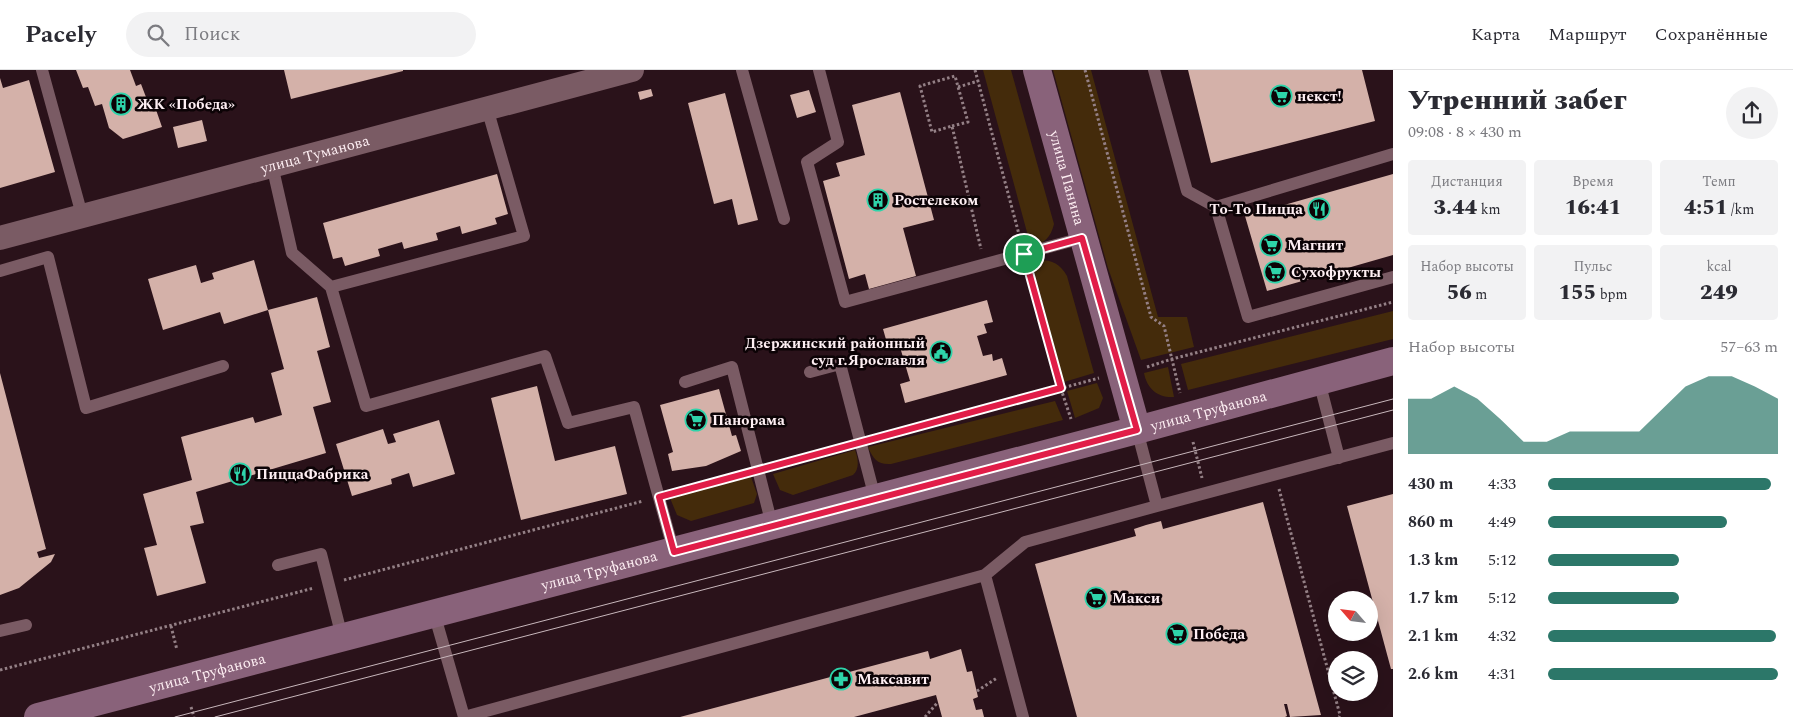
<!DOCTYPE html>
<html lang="ru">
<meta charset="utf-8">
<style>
:root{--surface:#fff;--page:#f2f2f3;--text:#2b2b33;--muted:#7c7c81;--line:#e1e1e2;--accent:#2c7769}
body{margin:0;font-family:Spectral,serif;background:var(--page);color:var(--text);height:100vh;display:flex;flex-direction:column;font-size:19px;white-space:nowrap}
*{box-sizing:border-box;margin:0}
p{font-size:16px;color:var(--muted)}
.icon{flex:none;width:28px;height:28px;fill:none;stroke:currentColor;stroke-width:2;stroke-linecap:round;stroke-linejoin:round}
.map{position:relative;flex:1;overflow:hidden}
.drawer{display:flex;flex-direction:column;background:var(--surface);width:400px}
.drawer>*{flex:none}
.needle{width:32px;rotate:298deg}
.controls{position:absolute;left:1328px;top:521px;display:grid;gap:10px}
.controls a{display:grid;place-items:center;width:50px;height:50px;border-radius:50%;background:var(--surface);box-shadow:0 5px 20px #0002;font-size:25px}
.pin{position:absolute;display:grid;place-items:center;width:42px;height:42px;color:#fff;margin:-21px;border:2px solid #fff;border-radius:50%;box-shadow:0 1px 5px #0007}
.round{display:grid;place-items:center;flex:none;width:52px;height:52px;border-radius:26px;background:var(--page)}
.overview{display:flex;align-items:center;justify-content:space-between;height:85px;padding:0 15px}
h1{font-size:28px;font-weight:800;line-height:38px}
.figures{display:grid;grid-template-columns:repeat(3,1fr);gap:8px;height:85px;padding:5px 15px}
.figures div{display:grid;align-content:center;border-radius:5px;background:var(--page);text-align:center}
.figures b{font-size:21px;font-weight:800}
.figures small{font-size:14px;font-weight:400}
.figures p{font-size:14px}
.chart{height:140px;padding:10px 15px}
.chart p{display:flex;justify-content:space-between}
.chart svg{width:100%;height:90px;margin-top:5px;fill:var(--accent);opacity:.7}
ul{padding:0 15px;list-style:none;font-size:16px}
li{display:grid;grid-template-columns:80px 60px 1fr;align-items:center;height:38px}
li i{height:12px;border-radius:6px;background:var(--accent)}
header{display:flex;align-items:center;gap:30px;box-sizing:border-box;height:70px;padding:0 25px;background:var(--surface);border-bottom:1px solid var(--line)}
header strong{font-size:24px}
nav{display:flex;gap:28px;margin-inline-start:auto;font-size:18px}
.search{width:350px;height:45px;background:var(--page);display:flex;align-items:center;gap:12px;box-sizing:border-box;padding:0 18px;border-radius:28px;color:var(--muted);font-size:19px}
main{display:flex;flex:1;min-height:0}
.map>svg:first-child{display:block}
.green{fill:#442b0b}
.building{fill:#d4b1a9}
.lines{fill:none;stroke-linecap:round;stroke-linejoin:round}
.path{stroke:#948086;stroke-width:3;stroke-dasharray:2.5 2.5;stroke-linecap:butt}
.lane{stroke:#7a5b64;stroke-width:12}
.street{stroke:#7a5b64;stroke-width:24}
.secondary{stroke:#89627a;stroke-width:28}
.tram{stroke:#c8b7bc;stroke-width:1}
.route-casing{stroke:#fff;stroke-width:10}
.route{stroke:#e11d48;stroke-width:6}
.labels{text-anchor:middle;stroke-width:5;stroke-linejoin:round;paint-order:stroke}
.poi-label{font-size:15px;font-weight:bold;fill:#feeff3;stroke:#0c0306;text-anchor:start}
.street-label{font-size:15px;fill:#feeff3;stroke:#0c0306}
</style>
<header>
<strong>Pacely</strong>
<div class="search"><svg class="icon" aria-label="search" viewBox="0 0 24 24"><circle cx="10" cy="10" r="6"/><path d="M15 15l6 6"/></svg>Поиск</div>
<nav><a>Карта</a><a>Маршрут</a><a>Сохранённые</a></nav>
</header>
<main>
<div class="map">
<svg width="1393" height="647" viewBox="0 0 1393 647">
<rect width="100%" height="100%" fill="#2a121a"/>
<path class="green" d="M983,0H1011L1054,154C1051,167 1044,174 1031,177Z
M1053,0H1091L1158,247H1187L1194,277L1141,290L1108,198Z
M1039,190C1053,190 1060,194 1067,206L1094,303L1064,312L1032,193Z
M1393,241V269L1188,320L1181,294Z
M1168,297L1174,327C1158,328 1147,319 1144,303Z
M1097,313L1103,328L1099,338L1075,348L1067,321Z
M1055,331L1063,350L891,394C878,395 873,389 868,377Z
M855,380C858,388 860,399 853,405L793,425L780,420L773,404Z
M751,407L757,424L754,433L691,451L677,445L670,428Z"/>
<path class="building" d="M76,0H130L136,16L141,14L149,35L154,34L162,57L123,69L109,58L102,34L95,36L88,17L83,18Z
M284,0H403V1L291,29Z
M1188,0H1362L1375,51L1211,93Z
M0,8L3,18L29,10L55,102L0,118Z
M651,19L653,26L640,30L638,22Z
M809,20L816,42L797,48L790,25Z
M900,22L934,150L903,158L916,206L869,219L865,204L849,209L823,111L840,106L836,93L865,85L852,35Z
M725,23L758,150L738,155L732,129L714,134L688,33Z
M202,50L207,71L178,78L173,57Z
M497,104L508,144L495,148L497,154L462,164L460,156L436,163L438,170L404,179L402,172L378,179L380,186L345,196L342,187L333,189L323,153Z
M1393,104V185L1267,221L1245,146Z
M254,190L268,240L224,254L220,242L163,260L148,209L196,195L201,213L214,209L212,203Z
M317,227L330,277L317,281L331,332L313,337L326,383L196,422L204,453L190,456L206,513L157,526L144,478L157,475L143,424L192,410L181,367L253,347L255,353L282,345L271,303L284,299L268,240Z
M987,230L993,252L984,254L987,263L977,266L983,286L992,284L993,291L1002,288L1007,305L905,333L900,314L910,311L900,277L889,280L883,259Z
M0,303L46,479L37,482L39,488L55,484L51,492L19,518L0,525Z
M537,316L555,391L615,376L627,424L521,450L491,328Z
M719,319L732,366L736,365L741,381L706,396L672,401L668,384L673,382L660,335Z
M439,350L455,404L413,417L409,403L391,409L392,414L352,426L336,374L383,359L388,374L396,372L393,364Z
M1393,424V599H1391L1347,436Z
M1263,432L1321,645L1290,647L1287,634H1284L1287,646L1285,647H1077L1035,494L1136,466L1134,459L1146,455L1161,451L1163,459Z
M961,579L967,602L972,601L978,627L973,629L976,640L982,639L984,647H942L936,625L854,647H680L928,581L930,589Z"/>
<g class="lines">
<path class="path" d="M975,0L1020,168
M1085,0L1151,247L1164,256L1180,323
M958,17L978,11
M952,56L968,52L955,6L920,16L932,62L952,56L981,179
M1028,198L1061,319L1071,349
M1147,297L1172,289L1393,232
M876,369L1099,308
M1193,372L1202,408
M774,396L845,377
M1279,419L1340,645L1339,647
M673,423L744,404
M344,510L643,431
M171,556L177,580
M0,600L314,518
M977,621L997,608
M191,637L194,647
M925,647L938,632"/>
<path class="lane" d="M42,0L82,145
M742,0L784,149
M819,0L838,72L807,92L845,232L1082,168
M1154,0L1187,121L1216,137L1248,247L1393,207
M272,95L292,183L331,217L524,166L487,38
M1216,137L1393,84
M0,201L48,187L86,338L223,296
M331,217L366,336L545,286L568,353L634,337L674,482
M810,302L840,294L875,428
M1319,311L1339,388
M685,312L732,297L772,455
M1137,360L1157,436L1393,373
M278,495L321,484L342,567
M985,505L1025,472L1157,436
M434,543L464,647L985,505L1023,647
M0,561L26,555"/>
<path class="street" id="s1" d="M0,168L632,0"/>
<g class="secondary">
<path id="s2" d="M1037,0L1137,360"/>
<path id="s3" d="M38,647L1137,360L1393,291"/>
</g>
<path class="tram" d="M175,647L1393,329
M215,647L1393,340"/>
</g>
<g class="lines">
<g class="route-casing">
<path id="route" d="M1082,168L1137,360L674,482L659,427L1061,318L1024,184Z"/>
</g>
<use href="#route" class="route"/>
</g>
<defs>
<g id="supermarket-ring" transform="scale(1.125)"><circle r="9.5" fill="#0c0306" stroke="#2ed4aa" stroke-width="1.5"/><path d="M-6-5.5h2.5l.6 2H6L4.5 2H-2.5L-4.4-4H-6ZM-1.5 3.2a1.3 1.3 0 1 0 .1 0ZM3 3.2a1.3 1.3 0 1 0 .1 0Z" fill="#2ed4aa"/></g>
<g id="building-ring" transform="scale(1.125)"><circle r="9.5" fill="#0c0306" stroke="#2ed4aa" stroke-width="1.5"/><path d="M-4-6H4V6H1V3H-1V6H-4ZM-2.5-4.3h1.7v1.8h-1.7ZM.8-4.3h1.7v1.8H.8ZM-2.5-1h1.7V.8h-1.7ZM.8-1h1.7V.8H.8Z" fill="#2ed4aa"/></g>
<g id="restaurant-ring" transform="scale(1.125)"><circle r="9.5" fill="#0c0306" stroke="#2ed4aa" stroke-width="1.5"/><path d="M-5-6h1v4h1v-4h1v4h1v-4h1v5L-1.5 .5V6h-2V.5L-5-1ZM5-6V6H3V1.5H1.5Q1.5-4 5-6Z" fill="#2ed4aa"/></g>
<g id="civic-ring" transform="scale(1.125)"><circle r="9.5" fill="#0c0306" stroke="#2ed4aa" stroke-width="1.5"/><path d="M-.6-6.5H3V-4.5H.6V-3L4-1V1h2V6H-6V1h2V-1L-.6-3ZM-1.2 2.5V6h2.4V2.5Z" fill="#2ed4aa"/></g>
<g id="pharmacy-ring" transform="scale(1.125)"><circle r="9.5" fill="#0c0306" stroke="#2ed4aa" stroke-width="1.5"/><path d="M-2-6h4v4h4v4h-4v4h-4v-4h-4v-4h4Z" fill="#2ed4aa"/></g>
</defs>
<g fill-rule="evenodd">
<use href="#supermarket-ring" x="1281" y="26"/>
<use href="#building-ring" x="121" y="34"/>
<use href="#building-ring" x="878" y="130"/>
<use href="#restaurant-ring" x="1319" y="139"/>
<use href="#supermarket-ring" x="1271" y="175"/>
<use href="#supermarket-ring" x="1275" y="202"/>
<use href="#civic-ring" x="941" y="282"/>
<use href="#supermarket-ring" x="696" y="350"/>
<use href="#restaurant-ring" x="240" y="404"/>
<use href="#supermarket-ring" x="1096" y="528"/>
<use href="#supermarket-ring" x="1177" y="564"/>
<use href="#pharmacy-ring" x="841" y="609"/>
</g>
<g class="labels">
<g class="poi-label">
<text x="1297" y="31">некст!</text>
<text x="137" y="39">ЖК «Победа»</text>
<text x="894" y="135">Ростелеком</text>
<text x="1303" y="144" text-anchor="end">То-То Пицца</text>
<text x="1287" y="180">Магнит</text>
<text x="1291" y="207">Сухофрукты</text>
<text x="925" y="278" text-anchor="end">Дзержинский районный<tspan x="925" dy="17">суд г.Ярославля</tspan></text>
<text x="712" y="355">Панорама</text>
<text x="256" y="409">ПиццаФабрика</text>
<text x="1112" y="533">Макси</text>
<text x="1193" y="569">Победа</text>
<text x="857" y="614">Максавит</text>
</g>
<g class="street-label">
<text dy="5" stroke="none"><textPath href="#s1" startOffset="326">улица Туманова</textPath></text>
<text dy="5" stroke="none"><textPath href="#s2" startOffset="112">улица Панина</textPath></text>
<text dy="5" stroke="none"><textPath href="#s3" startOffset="1210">улица Труфанова</textPath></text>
<text dy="5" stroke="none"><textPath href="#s3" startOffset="580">улица Труфанова</textPath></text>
<text dy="5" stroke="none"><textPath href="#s3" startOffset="175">улица Труфанова</textPath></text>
</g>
</g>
</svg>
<div class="controls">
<a><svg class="needle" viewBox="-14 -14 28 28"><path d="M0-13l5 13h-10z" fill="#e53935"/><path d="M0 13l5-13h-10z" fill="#7c7c81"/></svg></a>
<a><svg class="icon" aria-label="layers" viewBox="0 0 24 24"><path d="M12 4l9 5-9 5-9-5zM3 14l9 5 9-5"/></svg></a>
</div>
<div class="pin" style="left:1024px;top:184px;background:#1e9e55"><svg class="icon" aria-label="arrive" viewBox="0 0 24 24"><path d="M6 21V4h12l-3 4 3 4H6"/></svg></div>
</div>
<section class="drawer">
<div class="overview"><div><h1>Утренний забег</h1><p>09:08 · 8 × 430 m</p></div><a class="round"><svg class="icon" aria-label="share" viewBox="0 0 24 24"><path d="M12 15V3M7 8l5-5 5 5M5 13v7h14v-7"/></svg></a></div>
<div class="figures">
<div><p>Дистанция</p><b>3.44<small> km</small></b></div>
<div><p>Время</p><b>16:41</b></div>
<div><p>Темп</p><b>4:51<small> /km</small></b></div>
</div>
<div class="figures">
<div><p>Набор высоты</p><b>56<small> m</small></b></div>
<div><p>Пульс</p><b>155<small> bpm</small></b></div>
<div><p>kcal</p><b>249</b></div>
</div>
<div class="chart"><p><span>Набор высоты</span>57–63 m</p>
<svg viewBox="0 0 160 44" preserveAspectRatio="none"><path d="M0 44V17L10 17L20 11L30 17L40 27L50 38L60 38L70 33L80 33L90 33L100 33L110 22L120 11L130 6L140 6L150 11L160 17V44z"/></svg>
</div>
<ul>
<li><b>430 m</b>4:33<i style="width:97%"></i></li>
<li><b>860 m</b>4:49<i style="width:78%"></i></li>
<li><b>1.3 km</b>5:12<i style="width:57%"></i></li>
<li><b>1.7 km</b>5:12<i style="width:57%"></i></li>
<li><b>2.1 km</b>4:32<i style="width:99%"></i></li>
<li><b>2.6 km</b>4:31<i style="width:100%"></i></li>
</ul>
</section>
</main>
